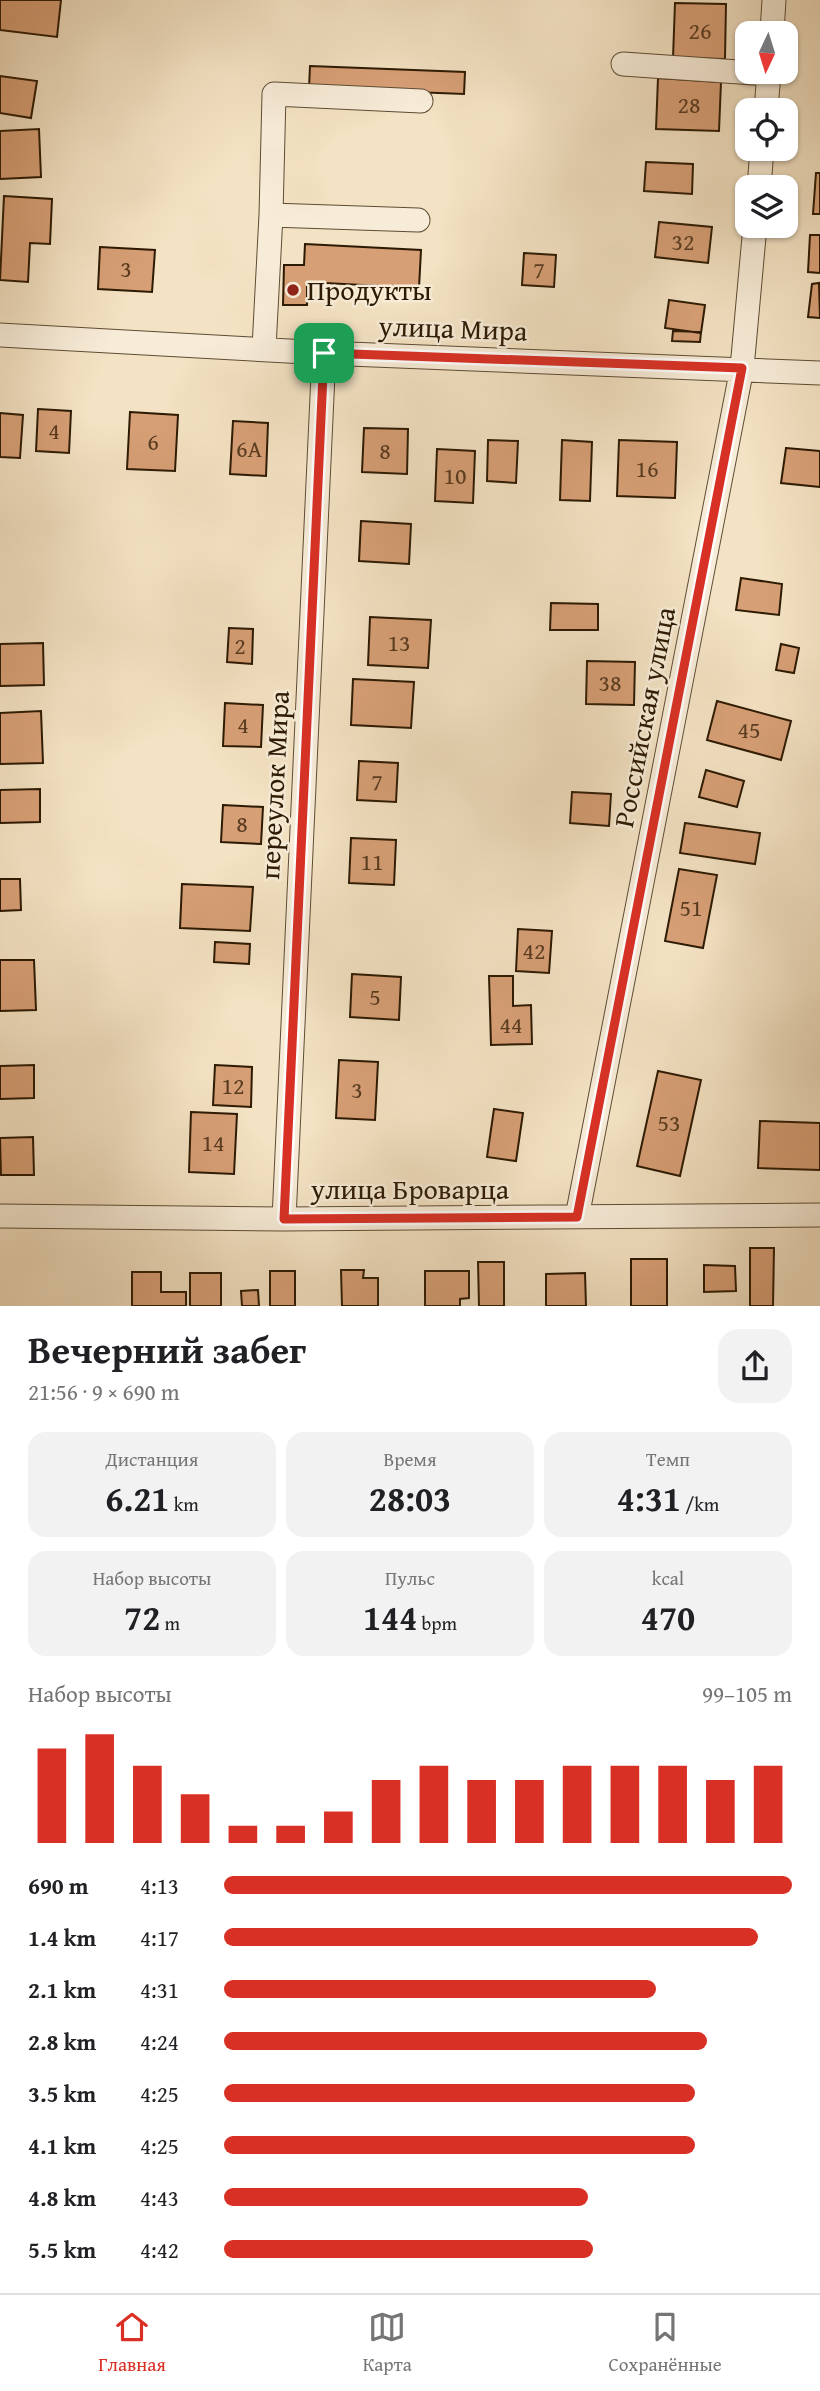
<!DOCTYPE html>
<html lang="ru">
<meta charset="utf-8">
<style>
:root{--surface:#fff;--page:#f2f2f2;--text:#202124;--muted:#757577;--line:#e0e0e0;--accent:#d93025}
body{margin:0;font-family:"Gentium Book Plus",serif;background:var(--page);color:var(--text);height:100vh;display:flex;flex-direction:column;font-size:26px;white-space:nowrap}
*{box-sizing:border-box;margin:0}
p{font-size:23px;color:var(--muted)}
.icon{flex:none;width:38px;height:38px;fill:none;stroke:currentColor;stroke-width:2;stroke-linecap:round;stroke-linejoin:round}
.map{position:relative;height:1306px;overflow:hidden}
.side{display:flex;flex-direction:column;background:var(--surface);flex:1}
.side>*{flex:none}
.needle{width:46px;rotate:184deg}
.controls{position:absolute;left:735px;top:21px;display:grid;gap:14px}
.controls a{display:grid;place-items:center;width:63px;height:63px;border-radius:14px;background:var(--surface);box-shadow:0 2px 5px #0004;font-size:35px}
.pin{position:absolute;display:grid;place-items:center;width:60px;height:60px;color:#fff;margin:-30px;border-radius:14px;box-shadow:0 4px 10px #0006}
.round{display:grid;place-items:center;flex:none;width:74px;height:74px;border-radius:21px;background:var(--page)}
.overview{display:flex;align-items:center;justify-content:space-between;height:119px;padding:0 28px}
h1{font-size:38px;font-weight:600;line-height:52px}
.metrics{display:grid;grid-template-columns:repeat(3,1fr);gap:10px;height:119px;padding:7px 28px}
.metrics div{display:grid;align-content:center;border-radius:18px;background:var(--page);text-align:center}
.metrics b{font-size:35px;font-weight:600}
.metrics small{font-size:19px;font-weight:400}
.metrics p{font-size:19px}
.chart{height:196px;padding:14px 28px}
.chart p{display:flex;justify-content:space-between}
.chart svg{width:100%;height:126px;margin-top:7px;stroke:var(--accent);stroke-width:6}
ul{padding:0 28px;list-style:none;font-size:23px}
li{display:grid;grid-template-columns:112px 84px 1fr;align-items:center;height:52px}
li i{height:18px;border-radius:9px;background:var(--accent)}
.tabs{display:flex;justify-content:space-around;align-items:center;height:98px;border-top:2px solid var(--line);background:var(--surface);font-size:19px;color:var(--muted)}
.tabs a{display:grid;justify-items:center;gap:4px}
.tabs .on{color:var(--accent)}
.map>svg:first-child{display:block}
.building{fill:#d79f76;stroke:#2d1a03;stroke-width:2}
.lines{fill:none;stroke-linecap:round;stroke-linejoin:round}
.minor-casing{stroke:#5e4c33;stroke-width:25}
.minor{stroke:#f7ecd8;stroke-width:23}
.route-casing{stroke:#fff;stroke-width:14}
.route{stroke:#d93025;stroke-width:9}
.poi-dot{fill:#8f2418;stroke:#f7ecd8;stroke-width:2.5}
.labels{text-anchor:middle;stroke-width:5;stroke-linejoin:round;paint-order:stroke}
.number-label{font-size:24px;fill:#583b20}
.poi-label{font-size:28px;fill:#2d1a03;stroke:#f7ecd8;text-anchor:start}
.street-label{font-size:28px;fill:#2d1a03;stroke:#f7ecd8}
</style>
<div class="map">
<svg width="820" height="1306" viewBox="0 0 820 1306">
<rect width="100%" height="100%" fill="#f3e2c3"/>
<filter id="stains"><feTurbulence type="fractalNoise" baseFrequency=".00286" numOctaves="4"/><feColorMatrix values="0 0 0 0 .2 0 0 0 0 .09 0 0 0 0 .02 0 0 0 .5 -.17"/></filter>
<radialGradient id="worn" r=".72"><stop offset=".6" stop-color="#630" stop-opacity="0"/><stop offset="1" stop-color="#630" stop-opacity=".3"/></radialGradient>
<path class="building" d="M0,0H61L57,37L0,30Z
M675,3L726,4L725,59L673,58Z
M310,66L465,72L464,94L309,88Z
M0,76L37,81L31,118L0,113Z
M658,78L721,82L719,131L656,129Z
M39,129L41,177L0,179V131Z
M646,162L693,164L692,194L644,191Z
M816,173H820V214H813Z
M4,196L52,199L50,244L30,243L28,282L0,280Z
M659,222L712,227L708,263L655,257Z
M810,235H820V273L808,272Z
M305,244L421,250L419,288L307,282V305H283L284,265H304Z
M100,247L155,250L152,292L98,289Z
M524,253L556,255L554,287L522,285Z
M819,283L820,318L808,317L812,284Z
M669,300L705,305L701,333L665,328Z
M673,331L701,332L700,342L672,341Z
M38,409L71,411L69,453L36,451Z
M130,412L178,415L175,471L127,469Z
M0,413L23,415L20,458L0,457Z
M233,421L268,423L266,476L230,474Z
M364,428L408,429L407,474L362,472Z
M488,440L518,441L516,483L487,481Z
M562,440L592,442L590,501L560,500Z
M619,440L677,442L675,498L617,496Z
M786,448L820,451V487L781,483Z
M437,449L475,451L473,503L435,501Z
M361,521L411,524L409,564L359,561Z
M741,578L782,584L779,615L736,610Z
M551,603L598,604V630H550Z
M370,617L431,620L428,668L368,665Z
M229,628L253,629L252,664L227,662Z
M43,643L44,685L0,686V644Z
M781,644L799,648L794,673L776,670Z
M587,661L635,662L634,705L586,704Z
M353,679L414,682L411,728L351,725Z
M717,701L791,721L781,760L707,740Z
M225,703L263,705L261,747L223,746Z
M41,711L43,763L0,764V713Z
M359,761L398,763L396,802L357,800Z
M706,770L744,781L737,807L699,797Z
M40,789V822L0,823V790Z
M572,792L611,794L609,826L570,823Z
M223,805L263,807L261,844L221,842Z
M685,823L760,833L755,864L680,853Z
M351,838L396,840L394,885L349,883Z
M679,869L717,875L703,948L665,941Z
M0,879H20L21,910L0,911Z
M182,884L253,887L250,931L180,928Z
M518,929L552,931L549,973L516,971Z
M215,942L250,944L249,964L214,962Z
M0,960H34L36,1010L0,1011Z
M352,974L401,977L399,1020L350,1017Z
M489,976H513V1006L531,1005L532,1044L491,1045Z
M339,1060L378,1062L375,1120L336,1118Z
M34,1065V1098L0,1099V1066Z
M215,1065L252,1067L251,1107L213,1105Z
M658,1071L701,1080L680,1176L637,1166Z
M494,1109L523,1113L516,1161L487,1157Z
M191,1112L237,1114L234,1174L189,1172Z
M760,1121L820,1123V1170L758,1168Z
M33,1137L34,1175H1L0,1138Z
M750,1248H774L773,1306H750Z
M631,1259H667V1306H631Z
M478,1262H504V1306H479Z
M704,1265L735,1266L736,1291L704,1292Z
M341,1270H364L363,1278H378V1306H342Z
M270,1271H295V1306H270Z
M425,1271H469V1298L460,1299V1306H425Z
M132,1272H161V1292H186V1306H132Z
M190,1273H221V1306H190Z
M585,1273L586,1306H546V1274Z
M258,1290L259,1306H242L241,1291Z"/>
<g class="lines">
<g class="minor-casing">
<path id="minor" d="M772,33L774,0
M623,64L769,74
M766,110L769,72
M759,187L762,149
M271,215L274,94L421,101
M0,335L324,353L820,373
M264,348L271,215L418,220
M0,1216L284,1219L820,1215
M577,1217L742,368L755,226
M284,1219L324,353"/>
</g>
<use href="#minor" class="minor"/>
</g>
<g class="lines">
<g class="route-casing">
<path id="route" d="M324,353L742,368L577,1217L284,1219Z"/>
</g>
<use href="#route" class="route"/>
</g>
<circle class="poi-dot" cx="293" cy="290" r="7"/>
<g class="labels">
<g class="number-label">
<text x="700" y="39">26</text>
<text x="689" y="113">28</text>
<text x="683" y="250">32</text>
<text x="126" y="277">3</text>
<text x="539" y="278">7</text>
<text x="54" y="439">4</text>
<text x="153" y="450">6</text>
<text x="249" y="457">6А</text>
<text x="385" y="459">8</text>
<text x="647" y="477">16</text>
<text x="455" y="484">10</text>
<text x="399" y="651">13</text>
<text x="240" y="654">2</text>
<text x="610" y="691">38</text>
<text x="243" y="733">4</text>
<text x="749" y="738">45</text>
<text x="377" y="790">7</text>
<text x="242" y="832">8</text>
<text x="372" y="870">11</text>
<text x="691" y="916">51</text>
<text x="534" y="959">42</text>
<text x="375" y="1005">5</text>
<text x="511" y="1033">44</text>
<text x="233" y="1094">12</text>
<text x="357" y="1098">3</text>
<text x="669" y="1131">53</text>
<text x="213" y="1151">14</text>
</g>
<g class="poi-label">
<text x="307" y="300">Продукты</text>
</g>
<g class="street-label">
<text transform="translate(453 328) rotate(2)" y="10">улица Мира</text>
<text transform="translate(644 717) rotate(-79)" y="10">Российская улица</text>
<text transform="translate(274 785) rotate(-87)" y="10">переулок Мира</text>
<text x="410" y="1199">улица Броварца</text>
</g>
</g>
<rect width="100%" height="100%" filter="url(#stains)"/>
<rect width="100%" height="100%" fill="url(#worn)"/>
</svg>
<div class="controls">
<a><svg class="needle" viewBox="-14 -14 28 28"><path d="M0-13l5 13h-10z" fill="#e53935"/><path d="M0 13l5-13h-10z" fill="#757577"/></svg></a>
<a><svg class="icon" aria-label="locate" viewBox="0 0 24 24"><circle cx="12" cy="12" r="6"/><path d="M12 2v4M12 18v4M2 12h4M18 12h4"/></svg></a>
<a><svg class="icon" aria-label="layers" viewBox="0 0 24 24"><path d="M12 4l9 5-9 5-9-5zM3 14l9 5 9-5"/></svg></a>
</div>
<div class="pin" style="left:324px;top:353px;background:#1e9e55"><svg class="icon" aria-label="arrive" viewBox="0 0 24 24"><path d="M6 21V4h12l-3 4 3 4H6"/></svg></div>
</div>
<section class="side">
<div class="overview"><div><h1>Вечерний забег</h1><p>21:56 · 9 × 690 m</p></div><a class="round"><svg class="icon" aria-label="share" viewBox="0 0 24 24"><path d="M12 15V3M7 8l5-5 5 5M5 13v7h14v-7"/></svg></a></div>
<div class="metrics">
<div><p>Дистанция</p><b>6.21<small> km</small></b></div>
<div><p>Время</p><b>28:03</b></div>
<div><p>Темп</p><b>4:31<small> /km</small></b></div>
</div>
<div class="metrics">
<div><p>Набор высоты</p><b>72<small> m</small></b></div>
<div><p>Пульс</p><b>144<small> bpm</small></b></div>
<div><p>kcal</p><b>470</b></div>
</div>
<div class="chart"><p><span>Набор высоты</span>99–105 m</p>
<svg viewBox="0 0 160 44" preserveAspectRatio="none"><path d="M5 44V11M15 44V6M25 44V17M35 44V27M45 44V38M55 44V38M65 44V33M75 44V22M85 44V17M95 44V22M105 44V22M115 44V17M125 44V17M135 44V17M145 44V22M155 44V17"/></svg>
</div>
<ul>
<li><b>690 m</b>4:13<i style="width:100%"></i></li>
<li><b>1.4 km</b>4:17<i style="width:94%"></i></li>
<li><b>2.1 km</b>4:31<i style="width:76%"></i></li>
<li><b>2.8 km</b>4:24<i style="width:85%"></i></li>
<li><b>3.5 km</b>4:25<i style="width:83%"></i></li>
<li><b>4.1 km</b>4:25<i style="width:83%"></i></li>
<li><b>4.8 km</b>4:43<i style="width:64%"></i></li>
<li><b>5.5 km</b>4:42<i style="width:65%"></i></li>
</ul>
</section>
<nav class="tabs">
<a class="on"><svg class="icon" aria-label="home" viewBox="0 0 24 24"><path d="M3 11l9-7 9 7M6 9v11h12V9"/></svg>Главная</a>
<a><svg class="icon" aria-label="map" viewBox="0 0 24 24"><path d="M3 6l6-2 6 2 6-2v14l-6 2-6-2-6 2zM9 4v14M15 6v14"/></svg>Карта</a>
<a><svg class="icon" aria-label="saved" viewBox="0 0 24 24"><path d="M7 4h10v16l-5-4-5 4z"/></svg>Сохранённые</a>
</nav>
